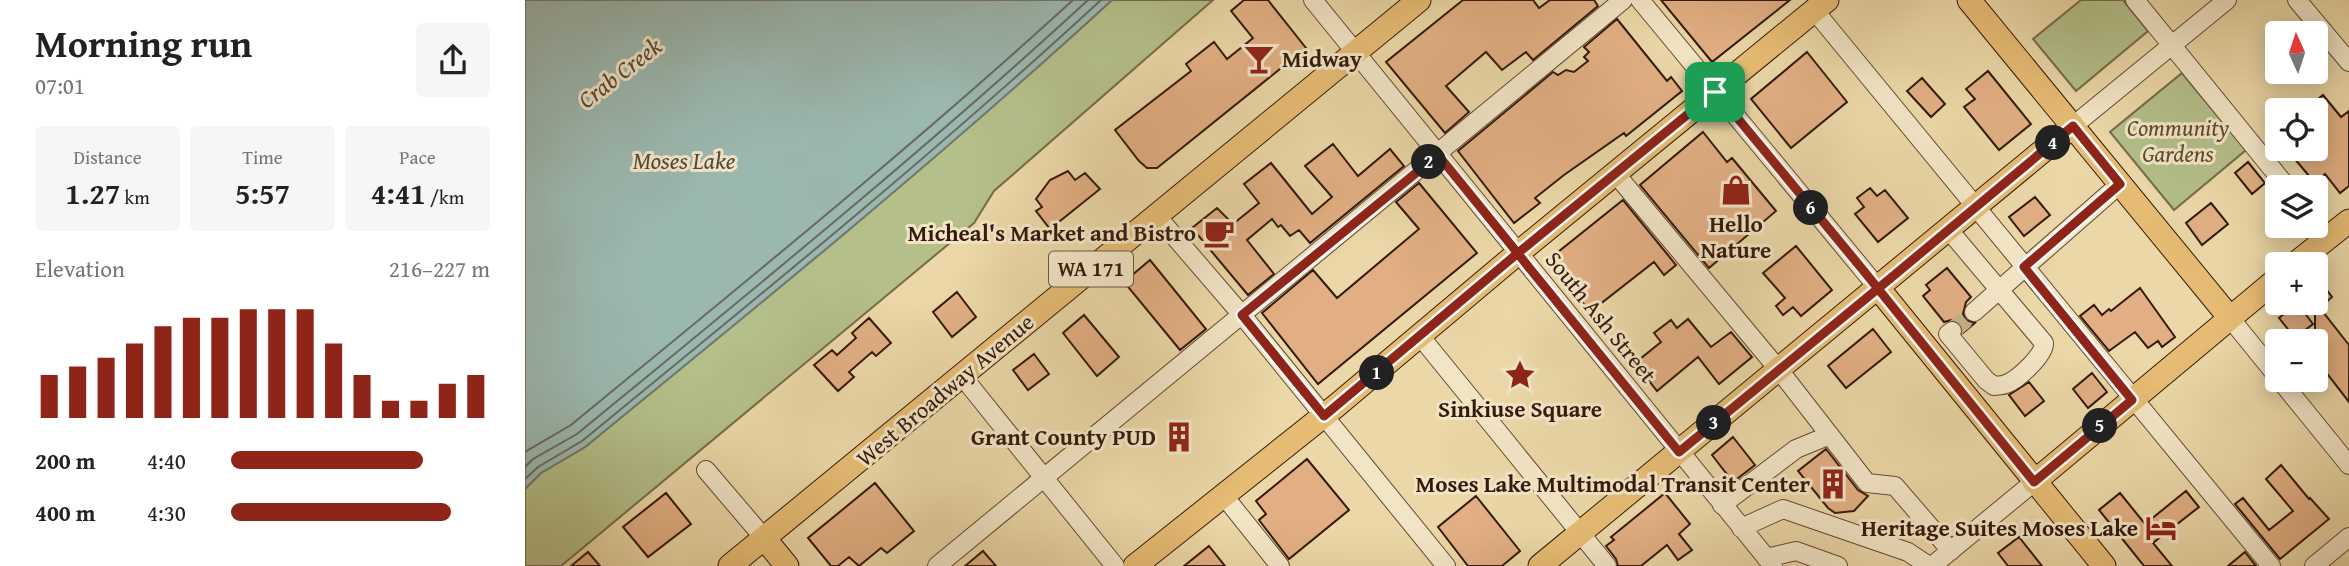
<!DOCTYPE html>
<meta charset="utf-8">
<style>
:root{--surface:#fff;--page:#f6f6f6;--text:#222;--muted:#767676;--accent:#8f2418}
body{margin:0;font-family:"Gentium Book Plus",serif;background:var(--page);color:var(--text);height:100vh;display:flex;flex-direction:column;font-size:26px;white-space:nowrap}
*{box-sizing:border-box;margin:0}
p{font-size:23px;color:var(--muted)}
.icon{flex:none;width:38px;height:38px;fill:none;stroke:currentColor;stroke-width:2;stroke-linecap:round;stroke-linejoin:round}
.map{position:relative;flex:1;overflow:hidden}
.drawer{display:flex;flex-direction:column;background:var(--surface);width:525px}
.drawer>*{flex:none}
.needle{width:46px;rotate:357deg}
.controls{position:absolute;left:1740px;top:21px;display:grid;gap:14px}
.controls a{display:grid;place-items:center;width:63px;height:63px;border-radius:7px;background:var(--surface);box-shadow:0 4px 18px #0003;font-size:35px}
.pin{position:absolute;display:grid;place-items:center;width:60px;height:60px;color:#fff;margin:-30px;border-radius:14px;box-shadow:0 4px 10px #0006}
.km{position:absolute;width:35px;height:35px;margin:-18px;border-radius:50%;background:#222;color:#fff;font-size:19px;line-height:35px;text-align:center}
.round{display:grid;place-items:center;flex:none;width:74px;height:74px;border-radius:7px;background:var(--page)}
.summary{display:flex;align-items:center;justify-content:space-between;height:119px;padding:0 35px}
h1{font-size:38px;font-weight:800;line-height:52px}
.stats{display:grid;grid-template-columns:repeat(3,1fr);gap:10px;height:119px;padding:7px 35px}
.stats div{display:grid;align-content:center;border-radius:7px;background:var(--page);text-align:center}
.stats b{font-size:30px;font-weight:800}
.stats small{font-size:19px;font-weight:400}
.stats p{font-size:19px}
.chart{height:196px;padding:14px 35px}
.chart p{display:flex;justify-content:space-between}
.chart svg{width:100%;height:126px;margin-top:7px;stroke:var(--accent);stroke-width:6}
ul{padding:0 35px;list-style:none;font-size:23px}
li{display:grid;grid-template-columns:112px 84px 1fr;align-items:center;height:52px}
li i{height:18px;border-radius:9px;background:var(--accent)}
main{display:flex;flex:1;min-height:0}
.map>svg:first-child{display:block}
.green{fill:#b4bf8a;stroke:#746c4a;stroke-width:2}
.water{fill:#9bb8b0;stroke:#72796e;stroke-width:2}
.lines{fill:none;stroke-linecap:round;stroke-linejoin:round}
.shore{stroke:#68695e;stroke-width:2}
.building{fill:#e1af83;stroke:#341a0b;stroke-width:2}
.minor-tunnel{stroke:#c6b188;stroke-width:18;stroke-dasharray:18 9;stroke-linecap:butt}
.minor-casing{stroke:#624932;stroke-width:20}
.major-casing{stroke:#341a0b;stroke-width:25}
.minor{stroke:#f2e5c6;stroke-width:18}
.major{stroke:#e6bc74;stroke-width:23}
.route-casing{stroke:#fff;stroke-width:14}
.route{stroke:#8f2418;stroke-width:9}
.labels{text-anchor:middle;stroke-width:6;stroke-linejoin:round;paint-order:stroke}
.shield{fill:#f2e5c6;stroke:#6d5743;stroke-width:2}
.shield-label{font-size:21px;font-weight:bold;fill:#341a0b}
.poi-label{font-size:23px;font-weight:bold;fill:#341a0b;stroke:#f2e5c6;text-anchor:end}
.park-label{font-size:23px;font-style:italic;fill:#5a4c31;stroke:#f2e5c6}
.street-label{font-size:23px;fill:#341a0b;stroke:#f2e5c6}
.water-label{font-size:24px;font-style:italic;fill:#53493d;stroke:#f2e5c6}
</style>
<main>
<section class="drawer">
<div class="summary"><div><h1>Morning run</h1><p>07:01</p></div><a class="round"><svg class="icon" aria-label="share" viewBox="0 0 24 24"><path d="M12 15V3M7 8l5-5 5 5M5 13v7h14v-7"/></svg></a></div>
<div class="stats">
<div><p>Distance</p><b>1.27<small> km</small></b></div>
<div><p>Time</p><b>5:57</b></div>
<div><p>Pace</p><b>4:41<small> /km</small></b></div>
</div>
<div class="chart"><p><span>Elevation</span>216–227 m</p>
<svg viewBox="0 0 160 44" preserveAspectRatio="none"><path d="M5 44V29M15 44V26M25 44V23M35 44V18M45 44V12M55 44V9M65 44V9M75 44V6M85 44V6M95 44V6M105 44V18M115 44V29M125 44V38M135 44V38M145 44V32M155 44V29"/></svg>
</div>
<ul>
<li><b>200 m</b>4:40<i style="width:74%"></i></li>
<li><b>400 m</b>4:30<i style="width:85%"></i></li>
</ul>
</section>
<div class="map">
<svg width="1824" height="566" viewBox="0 0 1824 566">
<rect width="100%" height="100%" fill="#ebd7a7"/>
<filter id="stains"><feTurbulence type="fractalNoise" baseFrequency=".00286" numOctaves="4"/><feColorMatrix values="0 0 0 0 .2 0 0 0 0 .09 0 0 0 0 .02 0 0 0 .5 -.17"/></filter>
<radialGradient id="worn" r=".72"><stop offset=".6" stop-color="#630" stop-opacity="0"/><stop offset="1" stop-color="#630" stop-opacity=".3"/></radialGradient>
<path class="green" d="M587,0H688L469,191L449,223L36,566H0V489L16,473L60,447C239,301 417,156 587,0Z
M1556,0H1598L1623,31L1551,91L1508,39Z
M1657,73L1721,150L1649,210L1585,132Z"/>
<path class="water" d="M0,0H587C417,156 239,301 60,447L16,473L0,489Z"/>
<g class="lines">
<path class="shore" d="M0,452L46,425C215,286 386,148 548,0
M0,467L8,459L52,434C225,292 399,151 563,0
M0,479L13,467L57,441C233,297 409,154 576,0"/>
</g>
<path class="building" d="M719,0H743L781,48L637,164L632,168H622L614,161L590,130L666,71L661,64L689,42L702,59L728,38L706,11Z
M938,0H1008L1014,8L1025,0H1069L1073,6L1008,60L1001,52L977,70L961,52L921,86L944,112L920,133L861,62Z
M1136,0H1265L1187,62Z
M1092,19L1142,81L1146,77L1157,91L1101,136L1099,133L1039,175L1010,198L1015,203L989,223L933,151L1028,72L1033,75L1041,70L1049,72L1063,61L1059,57L1064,52L1059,47Z
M1282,52L1322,102L1266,148L1226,99Z
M1463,71L1506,124L1474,150L1439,107L1450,99L1441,89Z
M1397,78L1420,104L1406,117L1382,91Z
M1798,95L1816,117L1824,111V186L1815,193L1800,174L1790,183L1768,157L1778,149H1790V110H1780Z
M1178,132L1202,162L1207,158L1251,211L1184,268L1115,185Z
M808,144L833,176L865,149L879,166L785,243L774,230L765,236L756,225L753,227L747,219L722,240L749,274L723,295L667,228L692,208L708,224L734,203L719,184L746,163L787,214L807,197L780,166Z
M1723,162L1740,183L1727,194L1710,173Z
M543,171L550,180L560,173L575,189L525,229L511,211L517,207L511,199L525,180Z
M894,183L952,253L793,384L737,313L788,270L812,298L894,229L871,202Z
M1345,188L1352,196L1360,190L1383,218L1353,242L1330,214L1339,207L1332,198Z
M1510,197L1525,215L1499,236L1484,217Z
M1098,200L1151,265L1139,275L1129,262L1065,312L1023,260Z
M1686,203L1703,224L1677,245L1661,223Z
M1271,246L1307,290L1276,316L1268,307L1258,315L1251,306L1260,298L1238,273Z
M625,260L681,329L655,350L599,282Z
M1422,268L1446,297L1441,302L1438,314L1441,320L1450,323L1438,333L1436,324L1426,320L1419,322L1398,296L1405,290L1401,285Z
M1798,285L1807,297L1795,308L1824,345V402L1790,358V291Z
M1615,288L1650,337L1637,347L1633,341L1623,348L1610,332L1584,351L1555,316L1569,305L1577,315L1584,309L1586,311Z
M432,292L451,317L427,337L408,312Z
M1772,303L1788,324L1770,338L1754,318Z
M559,315L594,357L572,376L538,333Z
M344,318L366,343L351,356L347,352L324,372L329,377L313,391L289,365L307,350L312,355L331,338L327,333Z
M1163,319L1186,347L1206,332L1227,357L1194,384L1173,357L1132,391L1110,363L1136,342L1129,333L1146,320L1152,328Z
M1348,329L1366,352L1321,388L1303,366Z
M509,354L524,374L503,390L488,370Z
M1567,373L1582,392L1563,408L1548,389Z
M1504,382L1519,401L1500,416L1484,395Z
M1208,437L1230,465L1208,482L1187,455Z
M1301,449L1333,490L1343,496L1329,511L1310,513L1303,508L1273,471Z
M782,459L824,510L764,559L734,520L741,514L731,501Z
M1756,465L1784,499L1785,498L1804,519L1755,559L1710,504L1718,498L1744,530L1768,511L1741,479Z
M350,483L389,531L362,553L356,548L334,566L324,557L313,566H306L283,538Z
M1661,491L1674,507L1628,543L1647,566H1619L1574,510L1595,493L1620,524Z
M141,493L166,524L123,557L98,527Z
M1140,493L1165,524L1154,534L1167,550L1153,560L1142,545L1116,566H1093L1091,559L1081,546L1089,540L1086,537Z
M951,496L995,551L977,566H943L913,527Z
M1494,537L1517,566H1483L1473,553Z
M684,546L700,566H659Z
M458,551L471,566H440Z
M63,552L75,566H46Z
M1720,552L1731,566H1703Z"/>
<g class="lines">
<path class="minor-tunnel" d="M1427,331L1449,312"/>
<g class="minor-casing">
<path id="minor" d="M788,0L1248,566
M1115,0L1353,288
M1610,0L1762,187
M1772,0L1824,62
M1289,10L1746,566
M1548,126L1702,0
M1090,173L1254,370L1342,483L1370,486L1426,551
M631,215L717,315L921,566
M1790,222L1803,238
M1423,229L1519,343C1520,355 1492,380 1481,384C1477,386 1473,385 1469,386L1461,380L1423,334L1427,331
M1449,312L1595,184
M1705,318L1752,376
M895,336L1082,566
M437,376L590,566
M1755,380L1824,465
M181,470L239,538
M699,496L755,566
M1197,505L1271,449L1305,435
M1216,528L1258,509L1383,552L1404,566
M1241,558L1271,551L1313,566
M412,566L1098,0
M1407,566L1509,482
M1789,566L1824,537"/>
</g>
<g class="major-casing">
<path id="major" d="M1444,0L1705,318
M1770,264L1824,221
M1353,288L1579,566
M1509,482L1752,279
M239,538L262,566
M205,566L894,0
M610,566L811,406L993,253L1302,0
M1015,566L1548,126"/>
</g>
<use href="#minor" class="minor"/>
<use href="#major" class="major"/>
</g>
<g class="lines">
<g class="route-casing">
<path id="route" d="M1190,92L993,253L799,416L717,315L913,155C944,193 975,231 1006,270L1154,452L1333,305L1367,277L1548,126L1595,184L1499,267L1607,400L1509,482L1367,306L1338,270L1205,109L1190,92"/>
</g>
<use href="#route" class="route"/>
</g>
<defs>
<g id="bar-bare" transform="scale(2.415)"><path d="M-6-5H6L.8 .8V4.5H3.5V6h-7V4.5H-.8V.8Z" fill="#8f2418" stroke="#f2e5c6" stroke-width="2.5" paint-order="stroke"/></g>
<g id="shop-bare" transform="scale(2.415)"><path d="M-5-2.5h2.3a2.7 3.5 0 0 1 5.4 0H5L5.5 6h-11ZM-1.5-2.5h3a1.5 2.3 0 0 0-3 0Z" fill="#8f2418" stroke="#f2e5c6" stroke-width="2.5" paint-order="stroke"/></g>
<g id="cafe-bare" transform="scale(2.415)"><path d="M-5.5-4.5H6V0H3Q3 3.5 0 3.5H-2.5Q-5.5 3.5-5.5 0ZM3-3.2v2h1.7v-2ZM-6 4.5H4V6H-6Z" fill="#8f2418" stroke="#f2e5c6" stroke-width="2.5" paint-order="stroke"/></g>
<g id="sight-bare" transform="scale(2.415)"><path d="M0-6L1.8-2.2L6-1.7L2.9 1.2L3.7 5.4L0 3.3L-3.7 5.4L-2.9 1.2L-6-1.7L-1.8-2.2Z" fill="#8f2418" stroke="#f2e5c6" stroke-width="2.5" paint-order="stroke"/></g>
<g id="building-bare" transform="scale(2.415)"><path d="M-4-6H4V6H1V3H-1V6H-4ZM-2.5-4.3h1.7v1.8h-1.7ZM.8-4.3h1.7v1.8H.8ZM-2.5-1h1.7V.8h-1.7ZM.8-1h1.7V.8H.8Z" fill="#8f2418" stroke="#f2e5c6" stroke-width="2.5" paint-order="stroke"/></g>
<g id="hotel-bare" transform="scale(2.415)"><path d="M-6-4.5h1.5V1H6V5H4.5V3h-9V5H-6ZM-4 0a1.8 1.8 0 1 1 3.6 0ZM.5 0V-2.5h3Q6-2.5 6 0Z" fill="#8f2418" stroke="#f2e5c6" stroke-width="2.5" paint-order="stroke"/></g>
</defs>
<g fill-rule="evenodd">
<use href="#bar-bare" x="734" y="59"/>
<use href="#shop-bare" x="1211" y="190"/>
<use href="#cafe-bare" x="694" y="233"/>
<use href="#sight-bare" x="995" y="375"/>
<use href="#building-bare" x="654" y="437"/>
<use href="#building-bare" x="1308" y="484"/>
<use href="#hotel-bare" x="1636" y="528"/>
</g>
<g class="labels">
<rect class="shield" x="524" y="251.5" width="84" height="35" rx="5"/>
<g class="shield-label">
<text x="566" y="276">WA 171</text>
</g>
<g class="poi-label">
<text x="757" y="67" text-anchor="start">Midway</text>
<text x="1211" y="232" text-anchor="middle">Hello<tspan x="1211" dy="26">Nature</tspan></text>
<text x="671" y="241">Micheal's Market and Bistro</text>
<text x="995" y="417" text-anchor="middle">Sinkiuse Square</text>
<text x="631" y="445">Grant County PUD</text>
<text x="1285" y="492">Moses Lake Multimodal Transit Center</text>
<text x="1613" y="536">Heritage Suites Moses Lake</text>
</g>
<g class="park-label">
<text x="1653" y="136">Community<tspan x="1653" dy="26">Gardens</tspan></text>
</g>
<g class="street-label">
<text transform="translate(1076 317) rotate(51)" y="8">South Ash Street</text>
<text transform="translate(420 390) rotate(-40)" y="8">West Broadway Avenue</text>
</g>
<g class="water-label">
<text transform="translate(95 73) rotate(-38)" y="8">Crab Creek</text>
<text x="159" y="169">Moses Lake</text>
</g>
</g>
<rect width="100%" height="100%" filter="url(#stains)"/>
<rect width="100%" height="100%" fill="url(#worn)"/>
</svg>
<div class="controls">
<a><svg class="needle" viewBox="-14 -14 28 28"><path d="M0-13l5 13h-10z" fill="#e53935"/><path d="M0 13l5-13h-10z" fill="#767676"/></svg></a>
<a><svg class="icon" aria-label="locate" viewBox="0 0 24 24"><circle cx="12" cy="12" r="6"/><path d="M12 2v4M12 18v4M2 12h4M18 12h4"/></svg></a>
<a><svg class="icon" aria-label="layers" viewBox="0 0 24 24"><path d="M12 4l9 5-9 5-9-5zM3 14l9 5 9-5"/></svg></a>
<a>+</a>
<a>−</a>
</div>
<div class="pin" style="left:1190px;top:92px;background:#1e9e55"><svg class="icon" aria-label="arrive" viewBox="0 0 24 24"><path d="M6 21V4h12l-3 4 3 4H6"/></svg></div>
<b class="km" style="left:852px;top:373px">1</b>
<b class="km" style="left:904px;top:162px">2</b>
<b class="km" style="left:1189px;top:423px">3</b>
<b class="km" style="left:1528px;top:143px">4</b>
<b class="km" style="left:1575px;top:426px">5</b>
<b class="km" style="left:1286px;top:208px">6</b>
</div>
</main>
